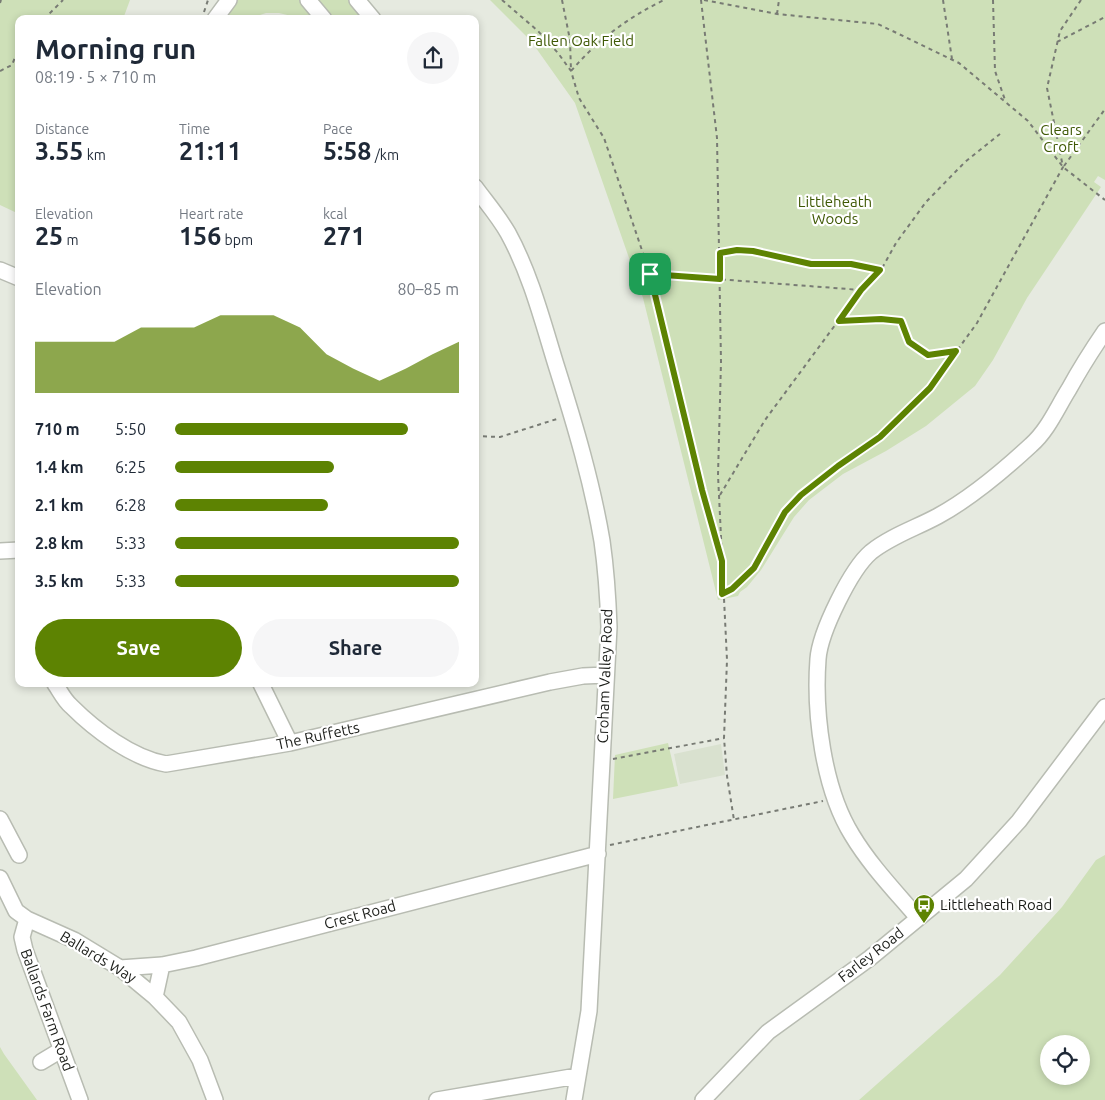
<!DOCTYPE html>
<meta charset="utf-8">
<style>
:root{--surface:#fff;--page:#f6f6f7;--text:#1f2937;--muted:#747a83;--accent:#5d8302}
body{margin:0;font-family:Ubuntu,sans-serif;background:var(--page);color:var(--text);height:100vh;display:flex;flex-direction:column;font-size:19px;white-space:nowrap}
*{box-sizing:border-box;margin:0}
p{font-size:16px;color:var(--muted)}
.icon{flex:none;width:28px;height:28px;fill:none;stroke:currentColor;stroke-width:2;stroke-linecap:round;stroke-linejoin:round}
.map{position:relative;flex:1;overflow:hidden}
.drawer{position:absolute;left:15px;top:15px;width:464px;height:672px;display:flex;flex-direction:column;background:var(--surface);border-radius:10px;box-shadow:0 2px 8px #0003}
.drawer>*{flex:none}
.fabs{position:absolute;left:1040px;top:1035px;display:grid;gap:10px}
.fabs a{display:grid;place-items:center;width:50px;height:50px;border-radius:50%;background:var(--surface);box-shadow:0 2px 8px #0003;font-size:25px}
.pin{position:absolute;display:grid;place-items:center;width:42px;height:42px;color:#fff;margin:-21px;border-radius:10px;box-shadow:0 2px 8px #0006}
.round{display:grid;place-items:center;flex:none;width:52px;height:52px;border-radius:26px;background:var(--page)}
.headline{display:flex;align-items:center;justify-content:space-between;height:85px;padding:0 20px}
h1{font-size:28px;font-weight:600;line-height:38px}
.metrics{display:grid;grid-template-columns:repeat(3,1fr);gap:8px;height:85px;padding:5px 20px}
.metrics div{display:grid;align-content:center}
.metrics b{font-size:25px;font-weight:600}
.metrics small{font-size:14px;font-weight:400}
.metrics p{font-size:14px}
.chart{height:140px;padding:10px 20px}
.chart p{display:flex;justify-content:space-between}
.chart svg{width:100%;height:90px;margin-top:5px;fill:var(--accent);opacity:.7}
.button{display:flex;gap:10px;margin-top:auto;padding:10px 20px}
.button a{flex:1;height:58px;border-radius:30px;background:var(--accent);color:#fff;font-size:20px;font-weight:600;line-height:58px;text-align:center}
.button a+a{background:var(--page);color:var(--text)}
ul{padding:0 20px;list-style:none;font-size:16px}
li{display:grid;grid-template-columns:80px 60px 1fr;align-items:center;height:38px}
li i{height:12px;border-radius:6px;background:var(--accent)}
.map>svg:first-child{display:block}
.built{fill:#d9e1cf}
.green{fill:#cee0b8;fill-rule:evenodd}
.lines{fill:none;stroke-linecap:round;stroke-linejoin:round}
.minor-casing{stroke:#b8bcb2;stroke-width:18}
.path{stroke:#787b74;stroke-width:2;stroke-dasharray:4 4;stroke-linecap:butt}
.minor{stroke:#fff;stroke-width:15}
.route-casing{stroke:#fff;stroke-width:10}
.route{stroke:#5d8302;stroke-width:6}
.labels{text-anchor:middle;stroke-width:4.5;stroke-linejoin:round;paint-order:stroke}
.park-label{font-size:15px;fill:#3f5905;stroke:#fff}
.street-label{font-size:15px;fill:#1c1e1a;stroke:#fff}
.poi-label{font-size:15px;fill:#1c1e1a;stroke:#fff;text-anchor:start}
</style>
<div class="map">
<svg width="1105" height="1100" viewBox="0 0 1105 1100">
<rect width="100%" height="100%" fill="#e6eae0"/>
<path class="built" d="M721,744L725,775L680,784L674,754Z"/>
<path class="green" d="M0,0H130L123,19H19V214L0,205Z
M238,0H301L318,19H304L279,13H266L248,19H221Z
M316,0H350L367,19H333Z
M490,0H1105V180L1098,176L1094,182L1101,187L1027,298L993,360L975,386L926,426L886,451L843,474L809,500L794,517L761,570L747,587L740,592L738,596L718,600L643,298L575,103L531,41Z
M668,743L678,786L613,799L615,755Z
M1105,855V1100H859L1000,975L1062,907L1096,860ZM1049,1044H1081V1076H1049Z
M0,1047L4,1054L37,1100H0Z"/>
<g class="lines">
<g class="minor-casing">
<path id="minor" d="M308,0L324,19
M357,0L373,19
M215,19L229,0
M475,187C486,202 499,217 508,233C531,275 543,323 557,368C575,425 592,482 602,541C606,569 608,598 609,627L589,1011L574,1100
M0,270L19,278
M0,551L19,550
M55,684C60,691 64,700 71,706C95,730 132,758 166,764L290,743L550,682L583,676L606,675
M261,684L290,743
M0,819L19,855
M0,878L16,911L27,919L74,940L120,968L155,997L179,1022L200,1060L215,1100
M918,918C895,891 870,865 852,835C823,788 814,713 818,659C820,632 851,569 871,552C891,536 916,528 938,516C971,498 1003,471 1031,445C1048,430 1057,408 1069,389C1080,369 1092,350 1105,331
M27,919L22,937L25,950L80,1100
M120,968L162,965L196,958L598,854
M155,997L162,965
M41,1062L61,1050
M437,1100L577,1076
M703,1100L768,1032L870,958L966,879L1019,821L1105,707"/>
</g>
<path class="path" d="M502,0L538,31L558,53L571,71L579,98L604,138L650,274L702,490L720,556
M562,0L570,40L571,71C598,40 627,18 664,0
M701,0L717,138L721,362L718,475L727,660L724,738L727,776L734,820
M704,0L777,14L878,24L959,63L1028,121L1063,167L1105,200
M943,0L952,59
M993,0L995,71L1005,100
M0,3L1,0
M204,12L208,0
M777,14L779,0
M44,19L63,0
M261,19L278,17L291,19
M1057,42L1105,17
M0,71L12,65L19,47
M1064,166L1105,109
M720,253L737,249L753,251L811,264H851L880,270
M650,274L861,290
M840,321L881,319L901,321L909,342L928,355L956,351
M475,436L500,437L560,418
M720,495L765,420L861,290L881,270L896,243L926,202L965,162L1000,134
M722,594L732,589L754,568L785,512L801,495L838,466L880,437L930,388L977,323L1063,167L1047,88L1060,31L1081,0
M613,759L724,738
M610,845L823,801"/>
<use href="#minor" class="minor"/>
</g>
<g class="lines">
<g class="route-casing">
<path id="route" d="M737,250L753,251L811,264H851L880,270L861,290L839,321L881,319L901,321L909,342L928,355L956,351L930,388L880,437L838,466L801,495L785,512L754,568L732,589L722,594V561L702,490L650,274L720,279V253Z"/>
</g>
<use href="#route" class="route"/>
</g>
<defs>
<g id="bus-pin" transform="scale(1.125)"><path d="M0 17L-7.5 6A9.5 9.5 0 1 1 7.5 6Z" fill="#5d8302" stroke="#fff"/><path d="M-5-6H5V4H4V6H2V4H-2V6H-4V4H-5ZM-3.5-4V0h7V-4ZM-3.5 1.2v1.5H-2V1.2ZM2 1.2v1.5H3.5V1.2Z" fill="#fff"/></g>
</defs>
<g fill-rule="evenodd">
<use href="#bus-pin" x="924" y="905"/>
</g>
<g class="labels">
<g class="park-label">
<text x="581" y="46">Fallen Oak Field</text>
<text x="1061" y="135">Clears<tspan x="1061" dy="17">Croft</tspan></text>
<text x="835" y="207">Littleheath<tspan x="835" dy="17">Woods</tspan></text>
</g>
<g class="street-label">
<text transform="translate(605 676) rotate(-88)" y="5">Croham Valley Road</text>
<text transform="translate(318 736) rotate(-12)" y="5">The Ruffetts</text>
<text transform="translate(360 915) rotate(-15)" y="5">Crest Road</text>
<text transform="translate(871 955) rotate(-38)" y="5">Farley Road</text>
<text transform="translate(98 957) rotate(31)" y="5">Ballards Way</text>
<text transform="translate(47 1010) rotate(70)" y="5">Ballards Farm Road</text>
</g>
<g class="poi-label">
<text x="940" y="910">Littleheath Road</text>
</g>
</g>
</svg>
<div class="fabs">
<a><svg class="icon" aria-label="locate" viewBox="0 0 24 24"><circle cx="12" cy="12" r="6"/><path d="M12 2v4M12 18v4M2 12h4M18 12h4"/></svg></a>
</div>
<div class="pin" style="left:650px;top:274px;background:#1e9e55"><svg class="icon" aria-label="arrive" viewBox="0 0 24 24"><path d="M6 21V4h12l-3 4 3 4H6"/></svg></div>
<section class="drawer">
<div class="headline"><div><h1>Morning run</h1><p>08:19 · 5 × 710 m</p></div><a class="round"><svg class="icon" aria-label="share" viewBox="0 0 24 24"><path d="M12 15V3M7 8l5-5 5 5M5 13v7h14v-7"/></svg></a></div>
<div class="metrics">
<div><p>Distance</p><b>3.55<small> km</small></b></div>
<div><p>Time</p><b>21:11</b></div>
<div><p>Pace</p><b>5:58<small> /km</small></b></div>
</div>
<div class="metrics">
<div><p>Elevation</p><b>25<small> m</small></b></div>
<div><p>Heart rate</p><b>156<small> bpm</small></b></div>
<div><p>kcal</p><b>271</b></div>
</div>
<div class="chart"><p><span>Elevation</span>80–85 m</p>
<svg viewBox="0 0 160 44" preserveAspectRatio="none"><path d="M0 44V19L10 19L20 19L30 19L40 12L50 12L60 12L70 6L80 6L90 6L100 12L110 25L120 32L130 38L140 32L150 25L160 19V44z"/></svg>
</div>
<ul>
<li><b>710 m</b>5:50<i style="width:82%"></i></li>
<li><b>1.4 km</b>6:25<i style="width:56%"></i></li>
<li><b>2.1 km</b>6:28<i style="width:54%"></i></li>
<li><b>2.8 km</b>5:33<i style="width:100%"></i></li>
<li><b>3.5 km</b>5:33<i style="width:100%"></i></li>
</ul>
<div class="button"><a>Save</a><a>Share</a></div>
</section>
</div>
